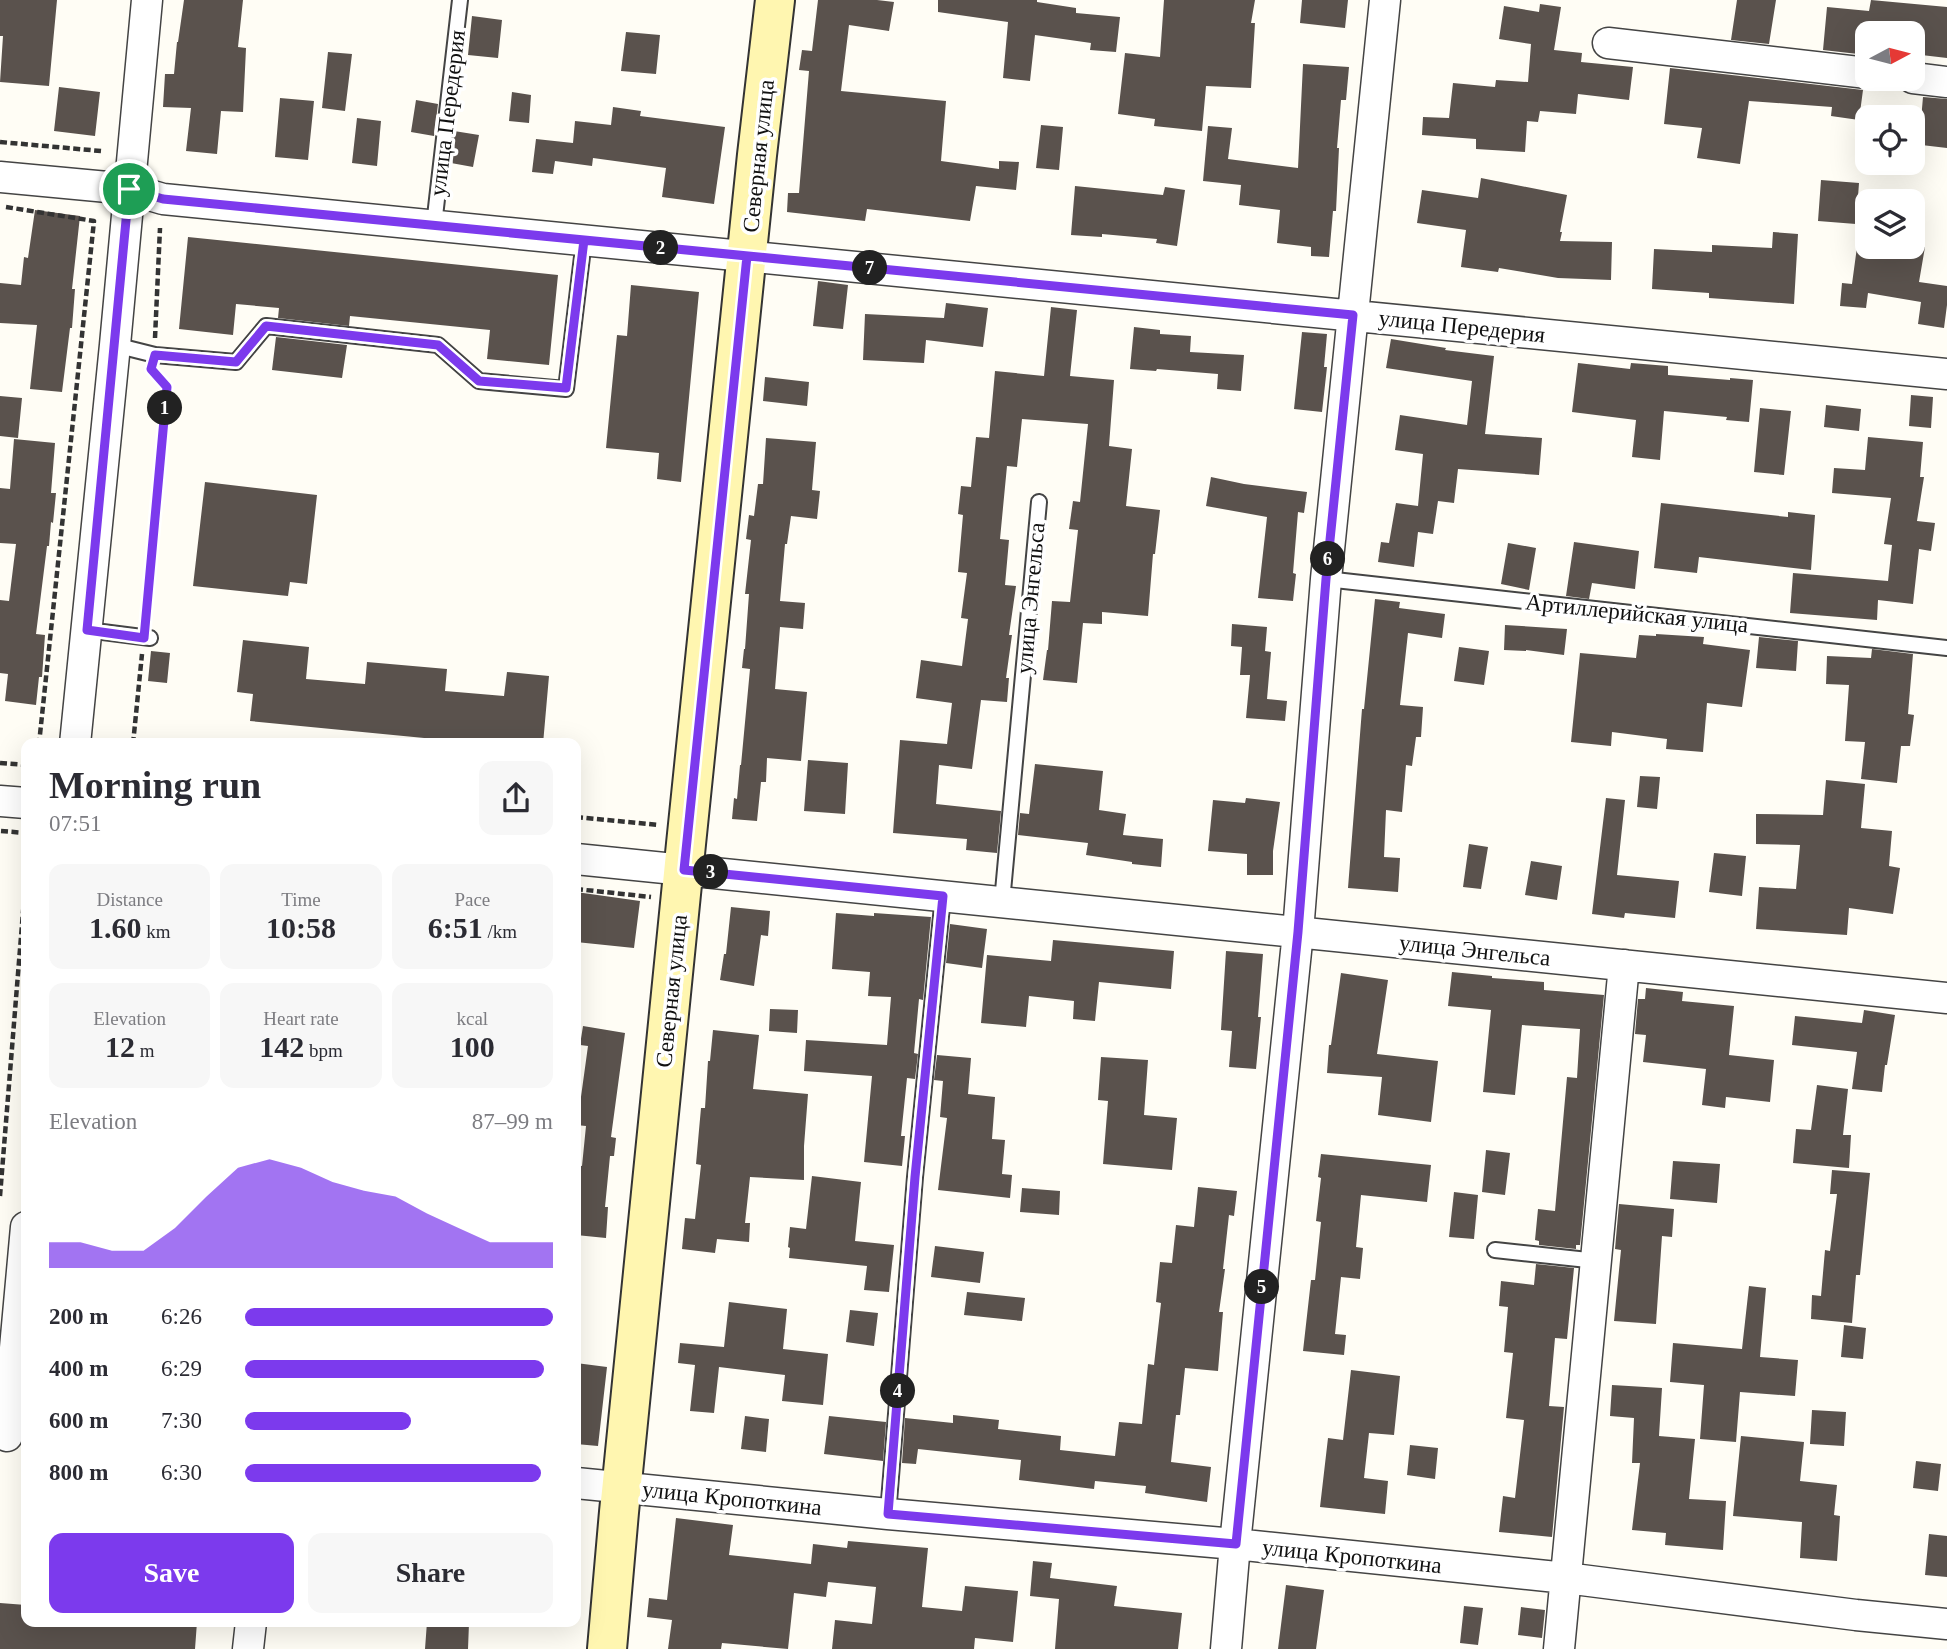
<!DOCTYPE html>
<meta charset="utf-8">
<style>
:root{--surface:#fff;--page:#f7f7f7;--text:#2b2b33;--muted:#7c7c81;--accent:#7c3aed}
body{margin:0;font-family:"Times New Roman",serif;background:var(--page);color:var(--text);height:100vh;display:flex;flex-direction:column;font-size:26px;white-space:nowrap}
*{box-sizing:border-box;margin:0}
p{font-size:23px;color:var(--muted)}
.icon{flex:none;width:38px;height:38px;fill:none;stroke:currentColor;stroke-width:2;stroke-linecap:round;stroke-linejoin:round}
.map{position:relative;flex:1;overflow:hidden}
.sheet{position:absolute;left:21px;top:738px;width:560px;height:889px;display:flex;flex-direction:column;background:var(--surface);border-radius:14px;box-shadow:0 7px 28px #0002}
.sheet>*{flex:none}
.needle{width:46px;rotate:83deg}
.fabs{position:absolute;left:1855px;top:21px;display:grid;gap:14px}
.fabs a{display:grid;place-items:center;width:70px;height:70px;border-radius:14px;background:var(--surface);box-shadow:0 7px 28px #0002;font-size:35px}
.pin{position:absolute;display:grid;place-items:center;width:60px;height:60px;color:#fff;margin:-30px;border:4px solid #fff;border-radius:50%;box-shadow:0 2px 7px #0007}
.km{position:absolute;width:35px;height:35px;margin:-18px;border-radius:50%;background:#222;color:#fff;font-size:19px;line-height:35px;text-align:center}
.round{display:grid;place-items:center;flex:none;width:74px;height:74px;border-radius:14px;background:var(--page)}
.overview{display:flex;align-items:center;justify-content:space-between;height:119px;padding:0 28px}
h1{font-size:38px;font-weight:700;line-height:52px}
.metrics{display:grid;grid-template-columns:repeat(3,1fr);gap:10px;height:119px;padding:7px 28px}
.metrics div{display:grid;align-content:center;border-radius:14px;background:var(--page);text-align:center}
.metrics b{font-size:30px;font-weight:700}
.metrics small{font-size:19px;font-weight:400}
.metrics p{font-size:19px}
.chart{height:196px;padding:14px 28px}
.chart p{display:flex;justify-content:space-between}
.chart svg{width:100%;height:126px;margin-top:7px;fill:var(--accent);opacity:.7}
.button{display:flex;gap:14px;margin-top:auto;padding:14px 28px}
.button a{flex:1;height:80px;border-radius:14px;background:var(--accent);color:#fff;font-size:28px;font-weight:700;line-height:80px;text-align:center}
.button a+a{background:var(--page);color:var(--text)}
ul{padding:0 28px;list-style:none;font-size:23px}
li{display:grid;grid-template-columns:112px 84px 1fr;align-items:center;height:52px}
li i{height:18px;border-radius:9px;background:var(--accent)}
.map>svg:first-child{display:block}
.building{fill:#5a524d}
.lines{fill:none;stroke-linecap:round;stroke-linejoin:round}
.service-casing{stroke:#444;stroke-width:18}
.minor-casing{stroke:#444;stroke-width:33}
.secondary-casing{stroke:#333;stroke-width:42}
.path{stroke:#333;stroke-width:4.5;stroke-dasharray:7 3.5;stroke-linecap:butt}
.service{stroke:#fff;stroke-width:14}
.minor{stroke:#fff;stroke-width:30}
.secondary{stroke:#fff6b0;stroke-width:38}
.route-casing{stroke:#fff;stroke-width:14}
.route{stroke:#7c3aed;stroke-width:9}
.labels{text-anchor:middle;stroke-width:7;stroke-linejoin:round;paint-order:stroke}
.street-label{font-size:23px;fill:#111;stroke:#fff}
</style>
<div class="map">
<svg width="1947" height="1649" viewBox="0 0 1947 1649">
<rect width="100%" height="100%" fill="#fffdf5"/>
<path class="building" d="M0,0H57L49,86L0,82L3,36H0Z
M184,0H243L238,47L246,48L243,112L221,111L217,154L186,151L191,108L163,107L165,74H174L177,42H178Z
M818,0H877L894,2L889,31L849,25L841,91L946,101L941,161L999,169V161L1019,162L1016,190L976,186L970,221L867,209L865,221L787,212L788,193H799L809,71L799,70L802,50L812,51Z
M938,0H1037V2L1076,8V13L1120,17L1116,52L1090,50L1091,43L1035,35L1030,81L1003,78L1008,22L938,12Z
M1164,0H1255L1251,23H1255L1251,88L1206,86L1202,131L1154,126L1155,119L1118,114L1125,53L1160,57Z
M1302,0H1348L1345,28L1300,23Z
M1737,0H1776L1769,44L1731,40Z
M1871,0L1947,7V58L1913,54V33H1867V55L1823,50L1827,7L1869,11Z
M1540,4L1561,7L1554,50L1582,53L1581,62L1633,67L1629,100L1578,94L1576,114L1540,111L1538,122L1527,121L1525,152L1476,149V139L1422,135L1423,117L1449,118L1453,83L1495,87L1496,80L1528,82L1531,44L1499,39L1504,6L1539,12Z
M472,16L502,20L498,58L468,55Z
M626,32L660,35L656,74L621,71Z
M328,52L352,54L345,111L322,108Z
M1303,64L1349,67L1346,100H1341L1337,148H1339L1336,211H1333L1329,257L1311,256V247L1277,243L1280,210L1239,205L1241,185L1203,181L1208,126L1232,128L1228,159L1298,168Z
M1670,68L1863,90L1859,120L1831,116L1832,107L1749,101L1740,164L1697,158L1702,128L1664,124Z
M59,87L100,92L95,136L54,131Z
M512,92L531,95L529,123L509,121Z
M1923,97L1947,99V148L1913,144V119L1921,120Z
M280,98L314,101L308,160L275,157Z
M416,100L438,104L434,136L411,132Z
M613,107L641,111L640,116L725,127L714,204L662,197L666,168L593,158L592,166L555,161L553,174L532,172L536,139L573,143L575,121L611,125Z
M357,118L381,121L377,166L352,163Z
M1041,125L1063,127L1059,170L1036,168Z
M454,131L479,135L473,167L451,163Z
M1481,178L1567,195L1560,232H1562L1560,241L1612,242L1611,280L1558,278L1499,268L1498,272L1461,267L1466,230L1417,223L1422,190L1478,198Z
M1821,180L1859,183L1856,224L1818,221Z
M1075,186L1163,195L1165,187L1185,190L1177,246L1156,243L1157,239L1102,234V237L1071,235Z
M35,210L80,216L72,289H75L72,328H70L62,392L30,389L37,325L0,323V283L21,285L24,257L28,258Z
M1773,232L1798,234L1794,304L1709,298V293L1652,289L1654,249L1712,252V245L1772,248Z
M188,237L558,275L549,365L487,359L490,330L350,316L349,326L278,318L279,308L236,304L233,335L179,329Z
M1857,247H1925L1919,282L1947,286V305L1944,328L1918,324L1921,302L1868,293L1866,308L1840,306L1842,283L1852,284Z
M818,281L848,285L843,329L813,326Z
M631,285L699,292L681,482L657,479L659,453L606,448L617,335L627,336Z
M946,303L988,308L983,347L926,340L924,363L863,360L865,314L944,318Z
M1051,307L1077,310L1070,376L1114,380L1109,446L1132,449L1126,506L1160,510L1155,554H1153L1148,616L1102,612V624L1083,623L1077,683L1043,680L1047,650H1048L1052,601L1070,602L1078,530L1069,529L1073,501L1080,502L1088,424L1022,419L1017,467L1007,466L1000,539L1009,540L1005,585L1016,586L1009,635H1012L1006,678H1009L1007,702L981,700L972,769L939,765L936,804L1001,811L997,853L966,850L967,839L893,833L900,740L947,744L952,703L916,698L921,660L962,666L968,619L961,618L967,573L958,572L963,515L958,514L961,486L971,487L976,437L989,438L995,371L1044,376Z
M1134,327L1160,330V334L1191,336L1190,352L1244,355L1241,391L1217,389L1218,374L1157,369L1156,371L1130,369Z
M1302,332L1327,334L1324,367H1327L1322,412L1294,409Z
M276,337L347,345L342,378L272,370Z
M1391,339L1446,348L1445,350L1494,356L1485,434L1542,438L1539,475L1458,469L1454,503L1438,501L1433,534L1418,532L1414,567L1378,562L1381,542L1389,543L1396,503L1418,506L1423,454L1395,450L1400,415L1467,425L1472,381L1386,368Z
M1578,363L1630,369L1631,363L1668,366V375L1730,380V378L1753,380L1749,422L1726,420L1727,417L1664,411L1660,460L1632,457L1636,420L1572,412Z
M765,377L809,382L807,406L763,401Z
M1911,395L1933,397L1931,428L1909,426Z
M0,396L22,398L18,438L0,436Z
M1826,405L1861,409L1859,431L1824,427Z
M1760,408L1791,411L1784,475L1754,472Z
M1868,437L1923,442L1920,477H1924L1917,521L1935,523L1931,551L1919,549L1913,604L1878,600L1877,620L1790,613L1793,573L1888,581L1892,545L1884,544L1891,498L1832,493L1834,468L1865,470Z
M766,438L816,442L812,490L820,491L817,519L791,516L787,544H785L780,601L805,603L803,629L780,627L775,689L807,692L801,761L767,758L766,782H761L757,821L732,819L734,798L737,799L740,765H741L750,669L742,668L744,649H745L749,594H745L751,540L746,539L749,515L754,516L758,484H763Z
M14,439L55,443L51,493H56L53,523L51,522L49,546H47L36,634L45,635L42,677H39L36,705L5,701L8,674L0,673V600L9,601L16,544L0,543V488L10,489Z
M1211,477L1244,484L1307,492L1304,513L1298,512L1293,573L1296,574L1293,601L1258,598L1267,517L1206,506Z
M205,482L317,495L307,584L290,582L288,596L193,586Z
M1661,503L1788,517V512L1815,515L1811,570L1699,557L1697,573L1654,568Z
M1574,542L1639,551L1635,589L1592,583L1589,599L1566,596Z
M1508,543L1536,548L1529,590L1501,584Z
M1375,599L1400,602L1399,608L1445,614L1442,638L1408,633L1400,705L1423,707L1421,737H1416L1412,766L1406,765L1402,812L1386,810L1384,857L1400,858L1398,892L1348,888L1362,709H1364Z
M1232,624L1267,627L1265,651L1271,652L1267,699L1287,701L1285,721L1246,718L1250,675H1240L1242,647L1231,646Z
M1505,625L1567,629L1564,655L1526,650V651L1504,650Z
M1656,634L1704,637L1703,644L1750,650L1742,707L1707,703L1703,752L1666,749L1667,739L1612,732L1611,746L1571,742L1580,653L1636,658L1639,635L1656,636Z
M1759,637L1798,641L1796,671L1756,668Z
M243,640L309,647L306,679L365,684L367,662L447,669L445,691L504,696L507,672L549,676L543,744H486L250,721L253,694L237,692Z
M1459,647L1489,651L1484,685L1454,681Z
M1872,649L1913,654L1908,714L1914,715L1910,746H1901L1897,783L1861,779L1865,742L1845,741L1849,685L1826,684L1827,656L1871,658Z
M151,651L170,653L167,683L148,681Z
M808,760L848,763L845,814L804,811Z
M1035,764L1103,771L1099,810L1126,814L1123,835L1163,839L1161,867L1132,864V862L1086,855L1088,843L1018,835L1020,813L1029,814Z
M1640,776L1660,777L1657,809L1637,807Z
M1826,780L1865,784L1861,828L1892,831L1889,866L1900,868L1893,914L1849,908L1847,935L1756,929L1759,887L1796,889L1800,845L1756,844V814L1823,815Z
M1246,798L1280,802L1273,851V875H1247V854L1208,851L1213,800L1245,803Z
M1606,798L1625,800L1617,875L1679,881L1675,918L1625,913L1624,918L1592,914Z
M1469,844L1488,847L1481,889L1463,887Z
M1714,853L1746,856L1742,896L1709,892Z
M1531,861L1562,866L1557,900L1525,895Z
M576,892L640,901L634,948L576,942Z
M731,907L770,911L768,936L761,935L754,986L720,980L724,954H726Z
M836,913L874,916V913L931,917L923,1000L919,999L914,1053L918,1054L915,1079L907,1078L901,1136H905L902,1166L864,1162L872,1076L804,1071L806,1040L887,1045L891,997L868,996L870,972L832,969Z
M950,924L987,929L982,968L946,963Z
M1053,940L1174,951L1171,989L1099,982L1095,1021L1073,1019L1074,1001L1029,996L1026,1027L981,1023L987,955L1051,961Z
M1226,951L1263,954L1258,1017H1261L1256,1069L1229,1067L1232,1031L1221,1030Z
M1452,972L1492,976V978L1544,982V990L1604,995L1580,1245H1576V1249L1539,1245V1241L1535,1240L1538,1209L1555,1211L1567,1077L1577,1078L1580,1029L1522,1025L1515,1095L1483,1092L1491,1010L1448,1006Z
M1341,973L1388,980L1377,1054L1438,1061L1431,1122L1378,1115L1382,1077L1327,1073L1329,1045H1331Z
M1646,988L1683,992L1682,1001L1734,1006L1729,1055L1774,1060L1770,1102L1726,1097L1725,1108L1702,1105L1706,1069L1643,1062L1646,1035L1635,1034L1638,999H1645Z
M770,1009L798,1010L797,1033L769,1031Z
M1864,1010L1895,1015L1887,1065H1885L1882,1092L1852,1089L1857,1052L1792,1045L1795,1016L1862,1023Z
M583,1026L625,1033L611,1137L616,1138L614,1156H610L605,1207H608L606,1238L576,1235V1165L582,1166L586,1126L576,1125V1103L580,1104L588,1046L580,1045Z
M713,1030L759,1035L753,1089L808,1094L804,1146V1180L750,1177L745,1223H750L749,1242L717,1239L715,1253L682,1249L685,1218L695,1219L701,1165L696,1164L699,1130L701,1108H705L708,1061H710Z
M937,1055L971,1058L968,1094L995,1097L992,1139L1005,1140L1002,1174L1012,1175L1010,1198L938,1190L947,1118L940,1117L943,1081L934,1080Z
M1101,1057L1148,1060L1144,1115L1177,1118L1172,1170L1103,1164L1108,1101L1098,1100Z
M1817,1085L1848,1089L1843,1135H1851L1849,1168L1793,1163L1796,1129L1811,1130Z
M1486,1150L1510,1153L1505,1195L1482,1192Z
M1321,1154L1431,1165L1427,1202L1361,1195L1356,1247L1363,1248L1360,1279L1341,1277L1335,1334L1346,1335L1344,1355L1303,1351L1311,1280H1315L1321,1222L1316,1221L1321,1178L1318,1177Z
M1673,1161L1720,1164L1717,1203L1670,1199Z
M1832,1170L1870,1173L1860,1275H1856L1852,1323L1811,1319L1812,1295L1821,1296L1825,1250L1830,1251L1837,1194H1830Z
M812,1176L861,1182L855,1241L894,1245L889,1292L864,1290L867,1266L789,1258L790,1248L788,1247L790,1227L806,1229Z
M1198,1187L1237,1191L1234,1216L1229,1215L1223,1269H1225L1219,1312H1223L1218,1371L1185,1368L1180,1415H1176L1171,1462L1211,1467L1207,1502L1145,1493L1146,1486L1095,1481L1094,1489L1019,1480L1021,1460L918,1449L916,1464L902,1463L905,1418L953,1423V1415L999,1420L998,1429L1061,1436L1060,1450L1115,1456L1119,1422L1142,1424L1148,1364L1154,1365L1161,1303L1156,1302L1160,1262L1172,1263L1176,1225L1194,1227Z
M1022,1188L1060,1191L1059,1215L1020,1212Z
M1454,1192L1478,1195L1474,1239L1449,1237Z
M1619,1204L1674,1209L1672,1237L1662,1236L1656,1324L1614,1321L1621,1250L1615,1249Z
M935,1246L984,1252L980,1283L931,1277Z
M1536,1264L1574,1268L1567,1339L1555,1338L1549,1406L1564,1407L1552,1537L1499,1532L1503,1496L1515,1498L1524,1420L1506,1418L1513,1353L1504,1352L1508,1307L1499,1306L1501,1281L1534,1285Z
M1749,1286L1766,1288L1760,1357L1798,1360L1795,1396L1740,1392L1736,1442L1700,1439L1704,1385L1670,1382L1673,1343L1742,1349Z
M967,1292L1025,1298L1022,1321L964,1315Z
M729,1302L787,1309L783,1349L828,1354L823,1405L782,1401L785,1375L719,1367L714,1413L690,1411L695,1365L678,1363L680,1343L724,1347Z
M850,1310L878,1313L874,1346L846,1342Z
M1844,1325L1866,1328L1863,1359L1841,1357Z
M576,1363L607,1367L598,1446L576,1444Z
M1351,1370L1400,1376L1394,1435L1369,1433L1364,1478L1388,1481L1385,1514L1320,1507L1328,1438L1343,1440Z
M1612,1385L1662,1388L1659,1436L1695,1439L1689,1499L1726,1501L1723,1550L1665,1545L1666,1533L1632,1530L1640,1463H1632L1634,1418L1610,1416Z
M1812,1410L1846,1412L1844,1446L1810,1444Z
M745,1416L769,1419L766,1452L741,1449Z
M829,1416L886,1422L883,1461L824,1454Z
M1741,1436L1804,1442L1800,1481L1837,1485L1834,1515L1840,1516L1837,1561L1800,1558L1802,1522L1733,1516Z
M1410,1445L1438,1448L1435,1479L1407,1475Z
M1916,1461L1941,1464L1938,1491L1913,1488Z
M676,1518L733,1525L729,1555L811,1564L813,1544L847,1548L848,1541L928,1548L922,1607L962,1611L965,1586L1018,1591L1013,1642L975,1638L974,1649H832L835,1620L872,1624L876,1587L828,1582L826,1597L794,1593L788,1649L722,1643L721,1649H668L672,1620L647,1617L649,1598L667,1600Z
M1929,1534L1947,1536V1577L1925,1575Z
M1033,1561L1052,1563L1050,1578L1117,1586L1114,1606L1182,1613L1178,1649H1055L1059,1599L1030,1596Z
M1286,1585L1324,1590L1316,1649H1278Z
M0,1603L26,1605V1622H197L195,1649H0Z
M1464,1606L1483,1608L1478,1645L1460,1643Z
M1521,1607L1545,1610L1542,1638L1518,1635Z
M427,1622L469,1623L468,1649H425Z"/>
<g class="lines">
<g class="service-casing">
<path id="service" d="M434,225L460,0
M115,345L155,355L236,362L266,326L438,345L479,381L566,389L584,240
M1326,579L1947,648
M87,630L150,638
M1002,902L1039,502
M1495,1250L1597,1261
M888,1514L915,1177L943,896"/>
</g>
<g class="minor-casing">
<path id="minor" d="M1608,43L1867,73
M1913,78L1947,82
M0,177L129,189L163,199L1947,374
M75,744L115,345L147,0
M0,801L26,803
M576,859L1947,998
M7,1436L26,1227
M576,1483L888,1514L1235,1544L1566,1578L1856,1615L1947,1624
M248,1649L251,1622
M1226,1649L1235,1544L1298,932L1326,579L1385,0
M1559,1649L1624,965"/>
</g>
<g class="secondary-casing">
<path id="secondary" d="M607,1649L619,1512L686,844L757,155L775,0"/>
</g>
<path class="path" d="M0,142L101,151
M6,207L94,221L39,744
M155,338L160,228
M145,621L167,386L155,373
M133,744L142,654
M0,763L26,765
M576,817L659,825
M1,831L26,833
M576,889L651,897
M0,1196L26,875"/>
<use href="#service" class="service"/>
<use href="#minor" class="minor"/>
<use href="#secondary" class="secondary"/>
</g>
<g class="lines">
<g class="route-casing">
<path id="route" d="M129,189L87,630L144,638L167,387L151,369L155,355L236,362L266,326L438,345L479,381L566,388L584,240L747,256L684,870L943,896L915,1177L888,1514L1236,1544L1298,932L1326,579L1353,315L163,199L129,189"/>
</g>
<use href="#route" class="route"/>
</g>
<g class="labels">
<g class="street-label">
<text transform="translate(447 113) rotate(-83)" y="8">улица Передерия</text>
<text transform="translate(758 156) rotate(-84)" y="8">Северная улица</text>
<text transform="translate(1462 326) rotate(6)" y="8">улица Передерия</text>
<text transform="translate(1030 598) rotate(-85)" y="8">улица Энгельса</text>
<text transform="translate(1637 613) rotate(6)" y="8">Артиллерийская улица</text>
<text transform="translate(1475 950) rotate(6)" y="8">улица Энгельса</text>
<text transform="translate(671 991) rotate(-84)" y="8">Северная улица</text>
<text transform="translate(732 1498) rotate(6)" y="8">улица Кропоткина</text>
<text transform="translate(1352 1556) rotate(6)" y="8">улица Кропоткина</text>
</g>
</g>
</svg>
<div class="fabs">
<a><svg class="needle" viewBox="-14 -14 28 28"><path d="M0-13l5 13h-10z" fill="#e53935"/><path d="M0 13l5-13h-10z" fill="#7c7c81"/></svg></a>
<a><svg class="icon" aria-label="locate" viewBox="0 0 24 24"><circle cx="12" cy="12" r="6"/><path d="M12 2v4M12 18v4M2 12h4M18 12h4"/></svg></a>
<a><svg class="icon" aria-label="layers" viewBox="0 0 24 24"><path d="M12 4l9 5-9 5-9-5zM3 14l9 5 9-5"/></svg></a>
</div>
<div class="pin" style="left:129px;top:189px;background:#1e9e55"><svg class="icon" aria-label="arrive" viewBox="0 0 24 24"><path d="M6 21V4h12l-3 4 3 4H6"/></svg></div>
<b class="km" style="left:165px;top:408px">1</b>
<b class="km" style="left:661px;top:248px">2</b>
<b class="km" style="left:711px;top:872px">3</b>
<b class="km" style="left:898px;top:1391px">4</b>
<b class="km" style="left:1262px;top:1287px">5</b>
<b class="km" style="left:1328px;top:559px">6</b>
<b class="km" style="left:870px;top:268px">7</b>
<section class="sheet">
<div class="overview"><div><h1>Morning run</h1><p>07:51</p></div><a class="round"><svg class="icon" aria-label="share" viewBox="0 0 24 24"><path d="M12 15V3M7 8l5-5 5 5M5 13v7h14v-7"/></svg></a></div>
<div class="metrics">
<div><p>Distance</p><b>1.60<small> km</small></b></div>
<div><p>Time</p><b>10:58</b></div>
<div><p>Pace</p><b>6:51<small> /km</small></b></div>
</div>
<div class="metrics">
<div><p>Elevation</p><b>12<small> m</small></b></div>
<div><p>Heart rate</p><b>142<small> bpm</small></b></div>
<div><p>kcal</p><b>100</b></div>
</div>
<div class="chart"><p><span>Elevation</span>87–99 m</p>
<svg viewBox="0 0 160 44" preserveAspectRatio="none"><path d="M0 44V35L10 35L20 38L30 38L40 30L50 19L60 9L70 6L80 9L90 14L100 17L110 19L120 25L130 30L140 35L150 35L160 35V44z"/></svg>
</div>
<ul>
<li><b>200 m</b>6:26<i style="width:100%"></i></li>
<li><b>400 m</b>6:29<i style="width:97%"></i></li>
<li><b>600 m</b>7:30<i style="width:54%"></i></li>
<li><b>800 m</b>6:30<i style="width:96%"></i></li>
</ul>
<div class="button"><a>Save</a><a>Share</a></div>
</section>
</div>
